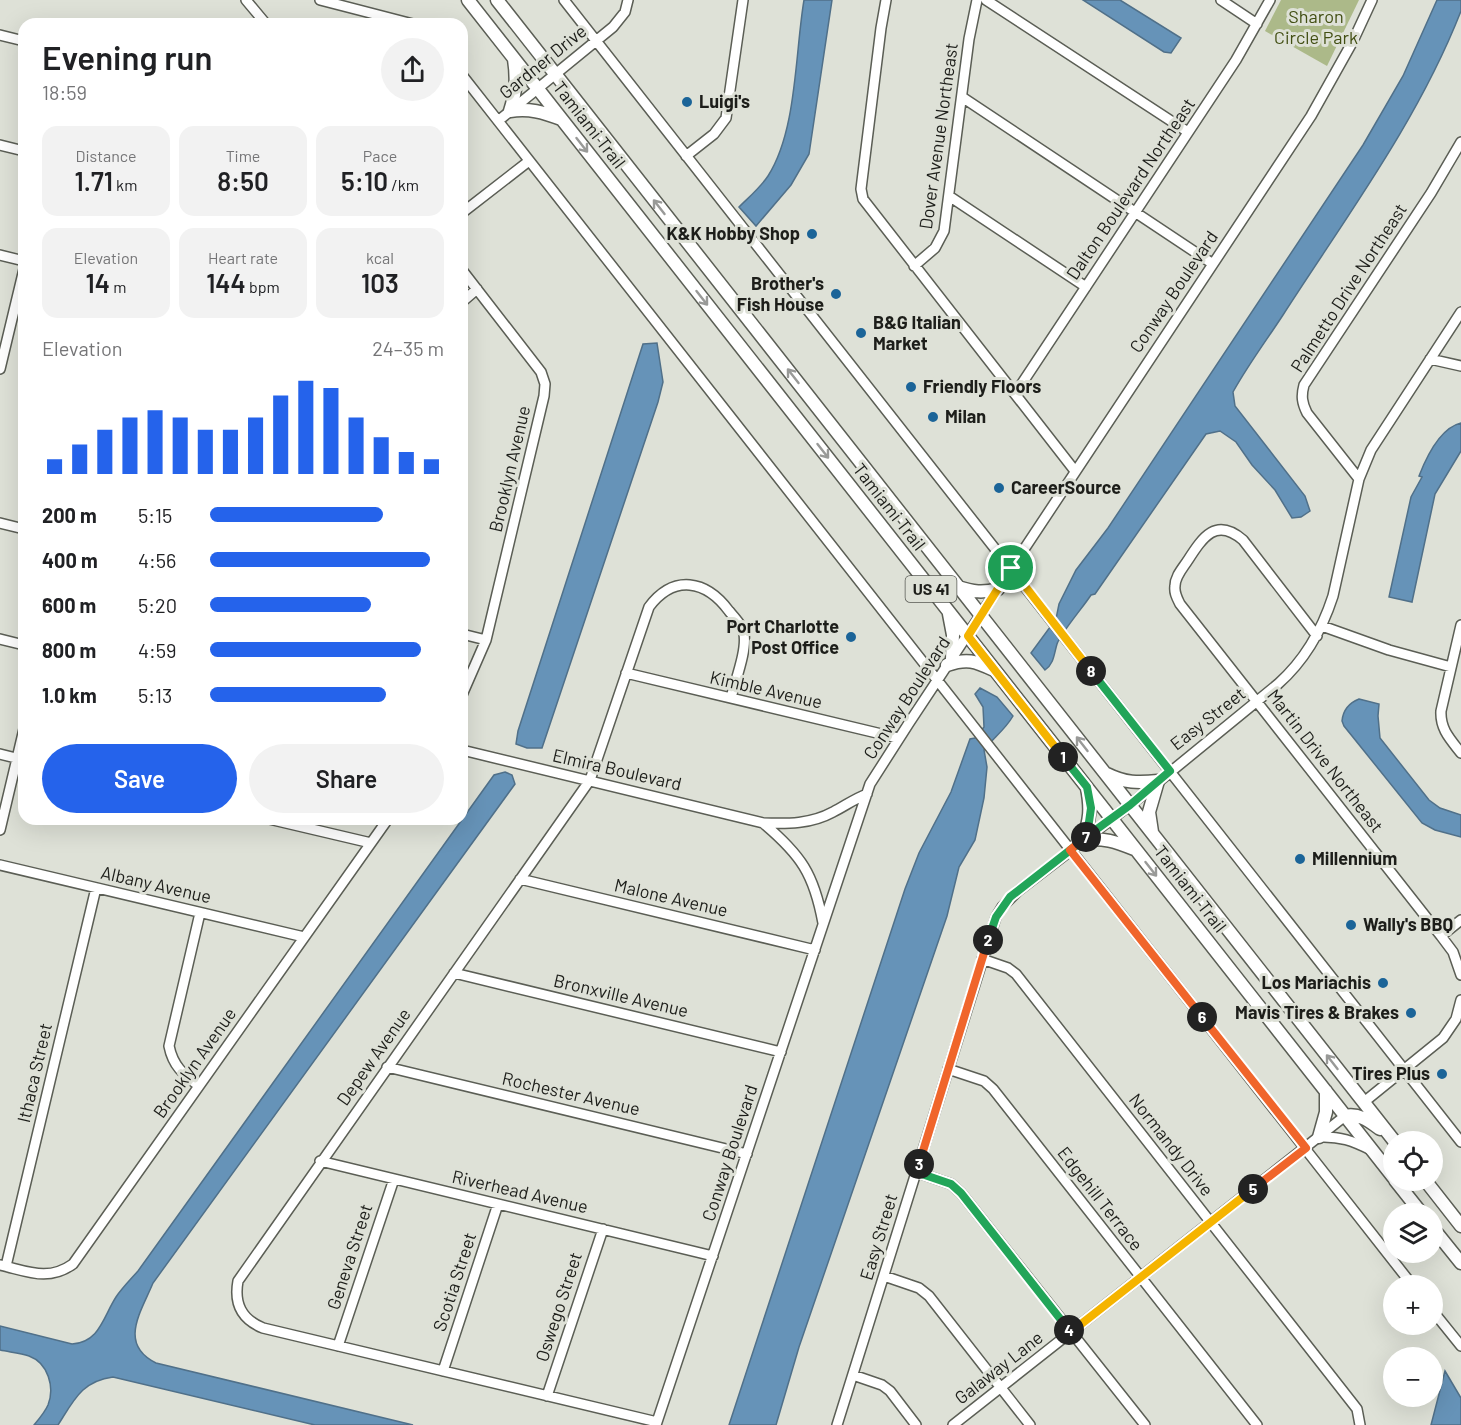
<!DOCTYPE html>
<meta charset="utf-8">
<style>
:root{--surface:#fff;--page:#f2f2f2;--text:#202124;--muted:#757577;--accent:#2563eb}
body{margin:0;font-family:Barlow,sans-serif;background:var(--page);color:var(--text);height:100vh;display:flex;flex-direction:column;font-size:22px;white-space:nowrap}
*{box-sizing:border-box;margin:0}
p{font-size:20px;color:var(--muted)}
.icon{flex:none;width:33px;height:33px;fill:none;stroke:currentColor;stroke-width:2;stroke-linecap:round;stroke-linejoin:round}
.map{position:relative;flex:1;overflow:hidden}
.side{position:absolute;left:18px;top:18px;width:450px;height:807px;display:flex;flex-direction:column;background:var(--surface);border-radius:18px;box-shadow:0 6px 24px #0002}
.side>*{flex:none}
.controls{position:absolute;left:1383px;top:1131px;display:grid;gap:12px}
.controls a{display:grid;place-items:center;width:60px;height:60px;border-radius:50%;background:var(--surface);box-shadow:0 6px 24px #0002;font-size:30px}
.pin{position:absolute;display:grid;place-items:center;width:51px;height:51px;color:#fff;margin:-26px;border:3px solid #fff;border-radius:50%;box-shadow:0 2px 6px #0007}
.km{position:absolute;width:30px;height:30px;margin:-15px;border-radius:50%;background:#222;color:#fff;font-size:16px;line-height:30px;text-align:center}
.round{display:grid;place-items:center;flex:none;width:63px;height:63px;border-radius:32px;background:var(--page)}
.headline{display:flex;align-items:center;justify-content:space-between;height:102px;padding:0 24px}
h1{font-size:33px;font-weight:600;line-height:45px}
.metrics{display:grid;grid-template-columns:repeat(3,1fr);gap:9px;height:102px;padding:6px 24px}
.metrics div{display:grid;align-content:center;border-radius:15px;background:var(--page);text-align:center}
.metrics b{font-size:26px;font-weight:600}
.metrics small{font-size:16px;font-weight:400}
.metrics p{font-size:16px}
.chart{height:168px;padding:12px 24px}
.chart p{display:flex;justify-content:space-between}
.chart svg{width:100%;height:108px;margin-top:6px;stroke:var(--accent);stroke-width:6}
.button{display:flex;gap:12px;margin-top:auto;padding:12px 24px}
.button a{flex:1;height:69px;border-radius:36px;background:var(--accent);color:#fff;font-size:24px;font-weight:600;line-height:69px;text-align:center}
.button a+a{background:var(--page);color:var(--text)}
ul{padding:0 24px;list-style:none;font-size:20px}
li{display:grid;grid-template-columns:96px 72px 1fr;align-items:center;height:45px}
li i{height:15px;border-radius:8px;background:var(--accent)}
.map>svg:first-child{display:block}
.green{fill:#acb989}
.water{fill:#6693b8;stroke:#507089;stroke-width:1.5}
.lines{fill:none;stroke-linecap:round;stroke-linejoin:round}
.minor-casing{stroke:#5b5e55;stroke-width:12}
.major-casing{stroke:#5b5e55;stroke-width:15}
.minor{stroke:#fff;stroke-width:9}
.major{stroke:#fff;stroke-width:12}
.oneway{stroke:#999a98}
.split-1-casing{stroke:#fff;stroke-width:12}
.split-2-casing{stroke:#fff;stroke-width:12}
.split-3-casing{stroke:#fff;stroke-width:12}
.split-4-casing{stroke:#fff;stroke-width:12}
.split-5-casing{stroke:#fff;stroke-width:12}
.split-6-casing{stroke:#fff;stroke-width:12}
.split-7-casing{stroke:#fff;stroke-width:12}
.split-8-casing{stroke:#fff;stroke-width:12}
.split-9-casing{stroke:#fff;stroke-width:12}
.split-1{stroke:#f5b400;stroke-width:8}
.split-2{stroke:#22a559;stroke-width:8}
.split-3{stroke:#f0652b;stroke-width:8}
.split-4{stroke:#22a559;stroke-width:8}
.split-5{stroke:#f5b400;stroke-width:8}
.split-6{stroke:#f0652b;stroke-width:8}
.split-7{stroke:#f0652b;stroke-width:8}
.split-8{stroke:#22a559;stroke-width:8}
.split-9{stroke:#f5b400;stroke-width:8}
.poi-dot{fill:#1b6498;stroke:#dee1d7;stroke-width:2}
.labels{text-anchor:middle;stroke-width:6;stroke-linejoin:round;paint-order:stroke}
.shield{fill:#dee1d7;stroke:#575853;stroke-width:1.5}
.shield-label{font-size:16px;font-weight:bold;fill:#1d1e1a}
.park-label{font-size:18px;fill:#424f13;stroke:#dee1d7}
.street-label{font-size:18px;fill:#1d1e1a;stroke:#dee1d7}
.poi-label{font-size:18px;font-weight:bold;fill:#1d1e1a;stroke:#dee1d7;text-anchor:start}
</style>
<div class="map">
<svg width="1461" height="1425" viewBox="0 0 1461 1425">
<rect width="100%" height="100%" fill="#dee1d7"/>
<path class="green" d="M1281,0H1359L1327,66L1265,31Z"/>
<path class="water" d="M804,0H832L809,154L791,185L756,226L739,207C749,197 760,188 768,176C797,131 795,53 804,0Z
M1083,0H1120L1181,38L1171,53L1164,52Z
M1437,0H1461V11C1418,121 1346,217 1283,315C1266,341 1248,365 1233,392L1235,406L1305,496L1310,511L1301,517L1292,518L1275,490L1252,465L1236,442L1220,431L1206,434L1095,594L1091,595C1084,606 1060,634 1057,644C1054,654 1054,664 1045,670L1031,653L1056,619L1059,604L1076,570L1108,528L1363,145L1403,76Z
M657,343L663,382L658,402L542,748H527L516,744L518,731L643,344Z
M1461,423V451L1435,494L1412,602L1389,597L1411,497L1422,477L1419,476C1426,458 1440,428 1461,423Z
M980,688L997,697L1013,716C1005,730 993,738 984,750L987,767L984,798L975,840L959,867L947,916L799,1347L776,1425H729L905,889L919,853L951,792L970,739L975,738L984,727L983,707L975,694Z
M1359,699L1379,704L1378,716L1380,738L1429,800L1440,808L1461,815V837L1435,830L1422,823L1344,726L1342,721C1343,710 1349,703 1359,699Z
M505,772L512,775L515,784L153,1283C141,1312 118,1344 156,1363L413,1425H315L113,1377C82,1381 74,1400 58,1425H34C39,1419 45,1412 48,1405C55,1387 48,1363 29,1356C20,1353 9,1352 0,1350V1326L72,1344C100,1342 103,1317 116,1297C122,1288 131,1279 138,1271L494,775Z
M1445,1371L1461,1398V1425H1431Z"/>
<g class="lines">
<g class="minor-casing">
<path id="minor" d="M246,0L266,24
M320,0L413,24
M564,0L1461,1142
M886,0L881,28L861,189L863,199L1075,471
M986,0L1188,132
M1221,0L1257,24
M0,35L24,41
M462,75L1413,1286
M962,97L1213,264
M498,121L613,27L625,12L628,0
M0,145L24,151
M686,156L714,134L726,118L743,0
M949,196L1086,287
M462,213L529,161
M0,255L24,261
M914,266L935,248L944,231L969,39L977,0
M462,270L541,372L545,384L544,396L486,640L462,695
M462,302L477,289
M1430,359L1461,366
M0,369L24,269
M1015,394L1236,60L1270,0
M1359,479L1307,413C1302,403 1301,396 1304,385L1431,193L1461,142
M0,523L24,529
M1461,625L1441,711C1440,729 1450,739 1461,753
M1322,626L1389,650L1451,667
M462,634L486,640
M1317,636L1243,540C1216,517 1203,537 1188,560C1183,568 1175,576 1175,586C1174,593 1177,598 1180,604L1441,936L1453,952L1461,975
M0,639L24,645
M626,673L898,738
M462,750L763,823C788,824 811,824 833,812C845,806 854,799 867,794
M0,754L24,760
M269,819L371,843
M763,823C801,855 814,874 823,923
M0,830L24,729
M0,865L304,937
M520,879L815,950
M1441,936L1461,920
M982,959L1008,968L1016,974L1357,1409L1360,1425
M454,973L781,1052
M387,1067L747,1154
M948,1069L984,1081L993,1089L1257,1425
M199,1086C183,1074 173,1066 169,1046L200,913
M1364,1102L1443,1038L1456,1019L1461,1000
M1319,1137C1340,1136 1353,1141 1371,1150
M320,1161L713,1256
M916,1172L951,1184L961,1193L1145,1425
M0,1265C27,1271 48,1282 73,1264L388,819
M6,1266L96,888
M884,1276L919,1288L929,1296L1030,1425
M1432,1310L1461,1346
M338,1346L394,1179
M443,1371L498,1204
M853,1375L882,1385L890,1391L916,1425
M547,1396L603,1229
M657,1422L263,1328C241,1319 234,1303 238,1281L590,780L649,607C674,574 706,580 729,611C735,618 742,625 744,634C747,651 735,681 731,698
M656,1425L870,784L909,723L1311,116L1353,41L1372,0
M837,1425L996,917L1002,907L1018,891L1130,805L1278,684C1305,660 1322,630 1333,596L1359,479L1371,450L1461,312
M953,1425L1345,1116"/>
</g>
<g class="major-casing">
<path id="major" d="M468,0L1394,1178
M497,0L1395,1142
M514,59C517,79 516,92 510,111C529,108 543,112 561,119
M958,587C973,592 983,593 998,589
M949,614L953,635L952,659
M947,665C967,658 975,661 994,670
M1107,774C1125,783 1138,783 1158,781L1149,812L1152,832
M1087,788C1091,809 1090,819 1083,840C1103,837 1116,842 1134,849
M1345,1116C1359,1113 1369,1121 1380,1129
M1319,1137L1326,1112V1091
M1395,1180L1422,1214
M1425,1180L1461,1226
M1432,1227L1461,1263"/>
</g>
<use href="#minor" class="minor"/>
<use href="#major" class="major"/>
</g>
<defs><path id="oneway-shaft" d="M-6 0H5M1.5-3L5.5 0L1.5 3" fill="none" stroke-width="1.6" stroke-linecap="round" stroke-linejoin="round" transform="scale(1.5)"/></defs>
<g class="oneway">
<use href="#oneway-shaft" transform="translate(582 145) rotate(52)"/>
<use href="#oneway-shaft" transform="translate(659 207) rotate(-128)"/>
<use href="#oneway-shaft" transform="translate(702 298) rotate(52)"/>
<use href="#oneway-shaft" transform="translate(793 376) rotate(-128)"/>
<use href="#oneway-shaft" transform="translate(823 451) rotate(52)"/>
<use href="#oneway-shaft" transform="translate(1082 744) rotate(-128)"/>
<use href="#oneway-shaft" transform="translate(1151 869) rotate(52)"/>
<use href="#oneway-shaft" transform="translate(1332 1062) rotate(-128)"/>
</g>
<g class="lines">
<g class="split-1-casing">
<path id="split-1" d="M1011,568L968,636L1063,757"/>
</g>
<g class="split-2-casing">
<path id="split-2" d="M988,940L996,917L1010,897L1083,840L1089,822L1091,808L1087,787L1063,757"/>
</g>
<g class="split-3-casing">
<path id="split-3" d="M919,1164L988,940"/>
</g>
<g class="split-4-casing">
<path id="split-4" d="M919,1164L916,1172L951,1184L961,1193L1069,1330"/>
</g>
<g class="split-5-casing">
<path id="split-5" d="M1069,1330L1071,1332L1253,1189"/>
</g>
<g class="split-6-casing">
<path id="split-6" d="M1202,1017L1306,1148L1253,1189"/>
</g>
<g class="split-7-casing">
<path id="split-7" d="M1086,837L1070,850L1202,1017"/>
</g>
<g class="split-8-casing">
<path id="split-8" d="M1086,837L1130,805L1170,771L1091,671"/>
</g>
<g class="split-9-casing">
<path id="split-9" d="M1011,568L1091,671"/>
</g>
<use href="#split-1" class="split-1"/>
<use href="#split-2" class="split-2"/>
<use href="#split-3" class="split-3"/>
<use href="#split-4" class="split-4"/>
<use href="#split-5" class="split-5"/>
<use href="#split-6" class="split-6"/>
<use href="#split-7" class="split-7"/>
<use href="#split-8" class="split-8"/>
<use href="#split-9" class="split-9"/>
</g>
<g class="poi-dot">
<circle cx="687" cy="102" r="6"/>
<circle cx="812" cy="234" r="6"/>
<circle cx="836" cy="294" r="6"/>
<circle cx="861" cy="333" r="6"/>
<circle cx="911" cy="387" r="6"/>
<circle cx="933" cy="417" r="6"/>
<circle cx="999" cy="488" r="6"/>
<circle cx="851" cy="637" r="6"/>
<circle cx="1300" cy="859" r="6"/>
<circle cx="1351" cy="925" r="6"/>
<circle cx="1383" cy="983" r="6"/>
<circle cx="1411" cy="1013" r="6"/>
<circle cx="1442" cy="1074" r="6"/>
</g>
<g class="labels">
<rect class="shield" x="905.5" y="576" width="51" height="26" rx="4.5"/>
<g class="shield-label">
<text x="931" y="595">US 41</text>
</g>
<g class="park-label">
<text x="1316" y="23">Sharon<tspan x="1316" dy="21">Circle Park</tspan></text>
</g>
<g class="street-label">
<text transform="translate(543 62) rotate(-39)" y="6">Gardner Drive</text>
<text transform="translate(589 125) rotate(52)" y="6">Tamiami Trail</text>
<text transform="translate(939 136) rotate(-82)" y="6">Dover Avenue Northeast</text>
<text transform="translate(1131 189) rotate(-56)" y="6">Dalton Boulevard Northeast</text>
<text transform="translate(1349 288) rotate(-57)" y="6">Palmetto Drive Northeast</text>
<text transform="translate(1174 292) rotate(-56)" y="6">Conway Boulevard</text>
<text transform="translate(510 469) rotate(-77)" y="6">Brooklyn Avenue</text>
<text transform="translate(889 507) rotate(52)" y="6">Tamiami Trail</text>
<text transform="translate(766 690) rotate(13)" y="6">Kimble Avenue</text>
<text transform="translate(907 698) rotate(-57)" y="6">Conway Boulevard</text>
<text transform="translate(1208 719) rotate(-38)" y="6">Easy Street</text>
<text transform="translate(1325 761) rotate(52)" y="6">Martin Drive Northeast</text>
<text transform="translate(617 770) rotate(13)" y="6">Elmira Boulevard</text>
<text transform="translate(156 885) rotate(13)" y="6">Albany Avenue</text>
<text transform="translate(1190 889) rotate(52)" y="6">Tamiami Trail</text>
<text transform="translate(671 898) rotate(13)" y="6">Malone Avenue</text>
<text transform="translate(621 996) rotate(13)" y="6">Bronxville Avenue</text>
<text transform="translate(374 1057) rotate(-55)" y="6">Depew Avenue</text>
<text transform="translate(195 1063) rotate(-55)" y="6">Brooklyn Avenue</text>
<text transform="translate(35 1073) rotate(-77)" y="6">Ithaca Street</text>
<text transform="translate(571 1094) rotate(13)" y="6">Rochester Avenue</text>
<text transform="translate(1171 1145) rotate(52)" y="6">Normandy Drive</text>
<text transform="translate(730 1153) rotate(-72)" y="6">Conway Boulevard</text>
<text transform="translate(520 1192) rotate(13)" y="6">Riverhead Avenue</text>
<text transform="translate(1100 1199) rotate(52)" y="6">Edgehill Terrace</text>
<text transform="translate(879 1237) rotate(-73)" y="6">Easy Street</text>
<text transform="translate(350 1257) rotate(-72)" y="6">Geneva Street</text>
<text transform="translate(455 1282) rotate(-72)" y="6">Scotia Street</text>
<text transform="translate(559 1307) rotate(-72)" y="6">Oswego Street</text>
<text transform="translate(999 1368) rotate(-38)" y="6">Galaway Lane</text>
</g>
<g class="poi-label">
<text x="699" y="108">Luigi's</text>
<text x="800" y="240" text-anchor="end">K&amp;K Hobby Shop</text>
<text x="824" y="290" text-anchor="end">Brother's<tspan x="824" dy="21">Fish House</tspan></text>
<text x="873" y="329">B&amp;G Italian<tspan x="873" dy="21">Market</tspan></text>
<text x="923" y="393">Friendly Floors</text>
<text x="945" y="423">Milan</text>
<text x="1011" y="494">CareerSource</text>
<text x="839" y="633" text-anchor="end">Port Charlotte<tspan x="839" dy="21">Post Office</tspan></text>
<text x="1312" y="865">Millennium</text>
<text x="1363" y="931">Wally's BBQ</text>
<text x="1371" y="989" text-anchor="end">Los Mariachis</text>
<text x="1399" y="1019" text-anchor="end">Mavis Tires &amp; Brakes</text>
<text x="1430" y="1080" text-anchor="end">Tires Plus</text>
</g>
</g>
</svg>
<div class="controls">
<a><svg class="icon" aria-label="locate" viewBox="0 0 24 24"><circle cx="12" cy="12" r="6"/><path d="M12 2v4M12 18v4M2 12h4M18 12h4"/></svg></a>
<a><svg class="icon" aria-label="layers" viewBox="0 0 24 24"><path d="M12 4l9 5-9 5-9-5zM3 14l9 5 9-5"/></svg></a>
<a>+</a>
<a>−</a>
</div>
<div class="pin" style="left:1011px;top:568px;background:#1e9e55"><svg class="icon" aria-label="arrive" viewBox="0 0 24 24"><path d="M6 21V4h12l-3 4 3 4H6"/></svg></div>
<b class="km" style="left:1063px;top:757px">1</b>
<b class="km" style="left:988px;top:940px">2</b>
<b class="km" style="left:919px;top:1164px">3</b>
<b class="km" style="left:1069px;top:1330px">4</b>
<b class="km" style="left:1253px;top:1189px">5</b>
<b class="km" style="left:1202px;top:1017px">6</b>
<b class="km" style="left:1086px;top:837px">7</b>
<b class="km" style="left:1091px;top:671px">8</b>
<section class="side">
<div class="headline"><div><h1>Evening run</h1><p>18:59</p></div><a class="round"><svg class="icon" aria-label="share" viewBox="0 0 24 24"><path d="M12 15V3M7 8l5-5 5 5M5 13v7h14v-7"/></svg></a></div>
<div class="metrics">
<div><p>Distance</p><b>1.71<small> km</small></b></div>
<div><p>Time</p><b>8:50</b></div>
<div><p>Pace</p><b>5:10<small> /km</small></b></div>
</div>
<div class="metrics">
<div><p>Elevation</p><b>14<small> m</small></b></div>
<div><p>Heart rate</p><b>144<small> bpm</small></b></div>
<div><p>kcal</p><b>103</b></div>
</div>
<div class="chart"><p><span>Elevation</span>24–35 m</p>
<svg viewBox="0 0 160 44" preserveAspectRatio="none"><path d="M5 44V38M15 44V32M25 44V26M35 44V21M45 44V18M55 44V21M65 44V26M75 44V26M85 44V21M95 44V12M105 44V6M115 44V9M125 44V21M135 44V29M145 44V35M155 44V38"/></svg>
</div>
<ul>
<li><b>200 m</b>5:15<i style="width:74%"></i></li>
<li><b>400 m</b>4:56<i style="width:94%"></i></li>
<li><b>600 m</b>5:20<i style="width:69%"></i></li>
<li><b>800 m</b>4:59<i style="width:90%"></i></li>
<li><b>1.0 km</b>5:13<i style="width:75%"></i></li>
</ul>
<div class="button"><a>Save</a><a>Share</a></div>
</section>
</div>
